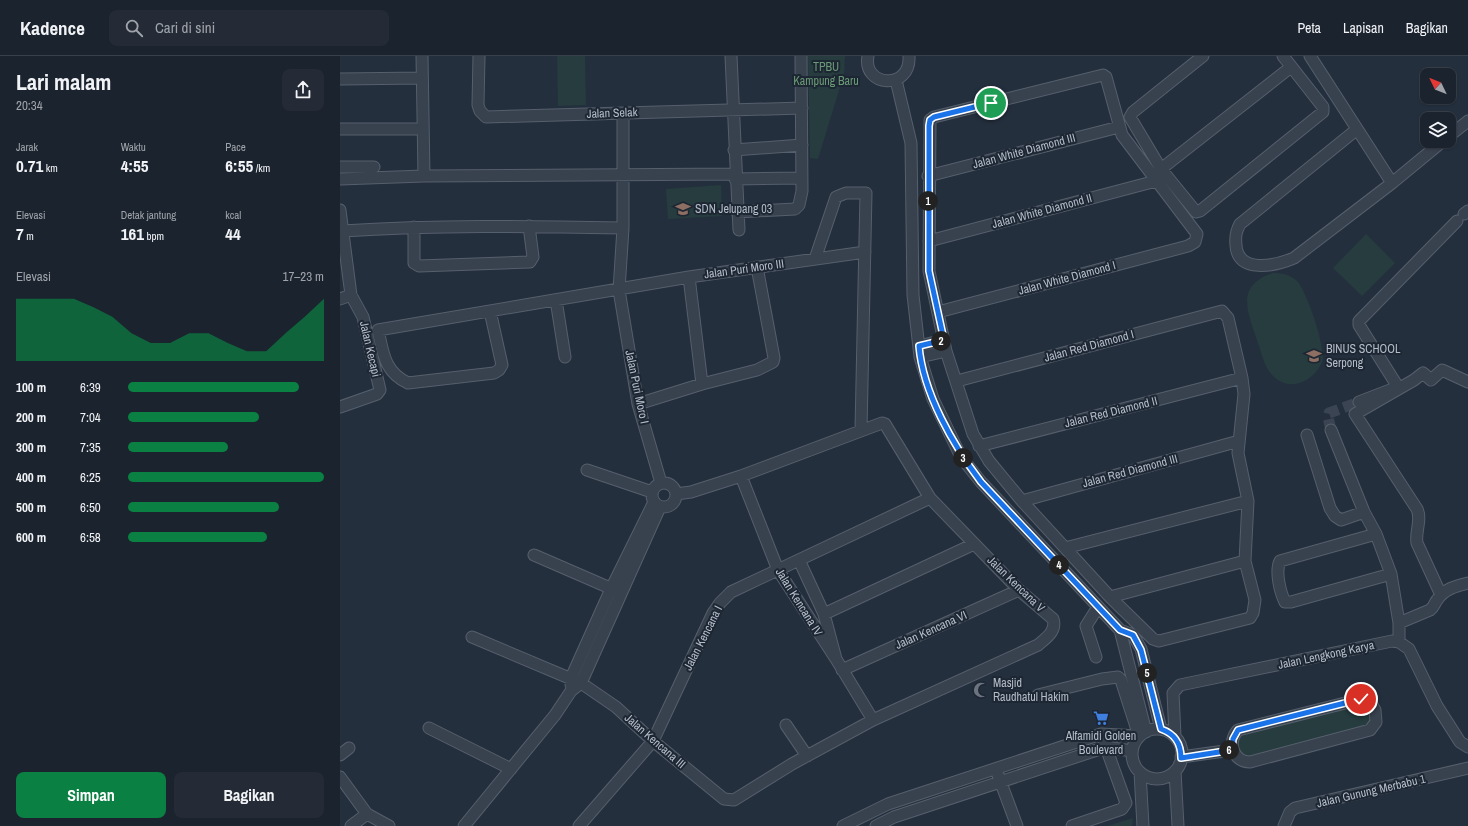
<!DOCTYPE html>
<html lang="id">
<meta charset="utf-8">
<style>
:root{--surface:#1b232e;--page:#242b36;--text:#f1f3f6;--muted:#a0a4aa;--line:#39404a;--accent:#0b8043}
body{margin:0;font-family:"Archivo Narrow",sans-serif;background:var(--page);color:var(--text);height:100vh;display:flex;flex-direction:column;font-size:15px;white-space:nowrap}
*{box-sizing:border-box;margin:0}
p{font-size:13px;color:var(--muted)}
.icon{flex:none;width:22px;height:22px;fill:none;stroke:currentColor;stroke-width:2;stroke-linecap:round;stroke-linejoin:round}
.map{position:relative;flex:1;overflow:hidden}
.sheet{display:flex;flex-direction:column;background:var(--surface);width:340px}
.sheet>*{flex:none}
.needle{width:26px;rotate:313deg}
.fabs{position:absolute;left:1080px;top:12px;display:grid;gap:8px}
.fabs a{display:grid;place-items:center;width:36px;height:36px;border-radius:8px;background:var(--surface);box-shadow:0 1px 3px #0004,0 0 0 1px var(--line);font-size:20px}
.pin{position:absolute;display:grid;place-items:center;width:34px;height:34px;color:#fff;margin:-17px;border:2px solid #fff;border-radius:50%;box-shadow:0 1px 4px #0007}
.km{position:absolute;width:20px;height:20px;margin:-10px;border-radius:50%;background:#222;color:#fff;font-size:11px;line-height:20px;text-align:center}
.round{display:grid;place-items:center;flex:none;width:42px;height:42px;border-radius:8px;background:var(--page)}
.headline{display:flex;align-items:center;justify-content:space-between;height:68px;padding:0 16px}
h1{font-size:22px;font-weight:700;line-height:30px}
.metrics{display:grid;grid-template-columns:repeat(3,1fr);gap:6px;height:68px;padding:4px 16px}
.metrics div{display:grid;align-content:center}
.metrics b{font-size:17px;font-weight:700}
.metrics small{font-size:11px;font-weight:400}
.metrics p{font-size:11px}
.chart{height:112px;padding:8px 16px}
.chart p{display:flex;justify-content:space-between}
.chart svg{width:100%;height:72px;margin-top:4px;fill:var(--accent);opacity:.7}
.action{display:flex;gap:8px;margin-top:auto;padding:8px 16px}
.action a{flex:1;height:46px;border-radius:8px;background:var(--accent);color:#fff;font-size:16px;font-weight:700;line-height:46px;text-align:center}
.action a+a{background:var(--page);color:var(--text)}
ul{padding:0 16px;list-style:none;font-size:13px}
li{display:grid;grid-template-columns:64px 48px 1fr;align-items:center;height:30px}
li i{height:10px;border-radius:5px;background:var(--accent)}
header{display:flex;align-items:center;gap:24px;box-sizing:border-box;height:56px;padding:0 20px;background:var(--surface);border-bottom:1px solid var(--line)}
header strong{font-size:19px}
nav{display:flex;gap:22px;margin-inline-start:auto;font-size:14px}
.search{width:280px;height:36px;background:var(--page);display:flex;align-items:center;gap:10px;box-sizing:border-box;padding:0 14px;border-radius:8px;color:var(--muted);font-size:15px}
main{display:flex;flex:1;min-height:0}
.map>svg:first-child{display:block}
.green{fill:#263c3f}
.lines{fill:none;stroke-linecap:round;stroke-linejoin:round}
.minor-tunnel{stroke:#3a4453;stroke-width:11;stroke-dasharray:11 5.5;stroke-linecap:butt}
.minor-casing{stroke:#565f6c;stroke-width:13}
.minor{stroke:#38414e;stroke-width:11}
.route-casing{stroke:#fff;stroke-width:8}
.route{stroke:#1a73e8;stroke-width:5}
.labels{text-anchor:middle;stroke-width:4;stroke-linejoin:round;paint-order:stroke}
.park-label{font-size:12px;fill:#6b9a76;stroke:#1d2633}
.street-label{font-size:12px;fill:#b4bcc9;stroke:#1d2633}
.poi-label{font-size:12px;fill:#b4bcc9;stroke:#1d2633;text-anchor:start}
</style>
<header>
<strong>Kadence</strong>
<div class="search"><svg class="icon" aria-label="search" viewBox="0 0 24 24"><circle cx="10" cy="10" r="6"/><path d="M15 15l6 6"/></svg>Cari di sini</div>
<nav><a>Peta</a><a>Lapisan</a><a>Bagikan</a></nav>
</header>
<main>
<section class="sheet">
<div class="headline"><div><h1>Lari malam</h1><p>20:34</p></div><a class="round"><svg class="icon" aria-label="share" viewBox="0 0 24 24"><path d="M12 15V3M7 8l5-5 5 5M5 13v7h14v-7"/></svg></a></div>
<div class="metrics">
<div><p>Jarak</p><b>0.71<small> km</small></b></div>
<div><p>Waktu</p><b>4:55</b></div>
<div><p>Pace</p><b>6:55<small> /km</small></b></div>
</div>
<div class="metrics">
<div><p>Elevasi</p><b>7<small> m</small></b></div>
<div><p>Detak jantung</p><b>161<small> bpm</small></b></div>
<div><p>kcal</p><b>44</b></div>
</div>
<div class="chart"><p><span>Elevasi</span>17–23 m</p>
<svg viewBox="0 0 160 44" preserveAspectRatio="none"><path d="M0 44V6L10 6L20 6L30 6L40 11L50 17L60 27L70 33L80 33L90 27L100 27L110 33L120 38L130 38L140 27L150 17L160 6V44z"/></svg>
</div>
<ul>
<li><b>100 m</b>6:39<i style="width:87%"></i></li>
<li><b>200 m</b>7:04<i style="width:67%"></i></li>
<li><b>300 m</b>7:35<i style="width:51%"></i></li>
<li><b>400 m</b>6:25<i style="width:100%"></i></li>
<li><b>500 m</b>6:50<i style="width:77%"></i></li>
<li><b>600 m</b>6:58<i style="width:71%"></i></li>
</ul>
<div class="action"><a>Simpan</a><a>Bagikan</a></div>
</section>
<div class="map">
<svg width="1128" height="770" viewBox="0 0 1128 770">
<rect width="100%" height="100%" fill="#242f3e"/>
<path class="green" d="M217,0H245L246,49L218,50Z
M468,0H505L504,18L478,103L470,102Z
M381,129L382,160L328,163L326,133Z
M1026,178L1055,207L1022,240L993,212Z
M933,217C941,217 949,218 956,224C966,232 987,294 982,306C974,325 950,337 933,320C924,311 922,298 918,287C908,257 894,230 933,217Z
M1023,638L1035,647V672L914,710L896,709C882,693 887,687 897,670Z
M793,762L792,770H767Z"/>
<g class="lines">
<path class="minor-tunnel" d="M991,374L988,361L989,357L1019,346"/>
<g class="minor-casing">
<path id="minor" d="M82,0L84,120
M139,0L138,49L140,55L146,61L462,52
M391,0L399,174
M528,0C522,31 571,35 569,0
M863,0L793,56L790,61L821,113L856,156L860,155L983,56V51L943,0
M970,0L1052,127
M0,23L82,22
M556,24L571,87L573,239L580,301L593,343L621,401L641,426L780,574L793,579L801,593L821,673
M0,73H83
M1016,74L900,168C896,175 895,180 896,189C897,218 935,210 954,202L1052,127L1103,85
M1109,80L1128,65
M394,94L462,89
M0,111H34
M821,113L951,11
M588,120L779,71
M0,123L84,120L395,118
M395,123L462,122
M0,154L11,239L23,261L40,334L37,338L0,351
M397,156L455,153L459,149L462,135L461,0
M1124,158L1128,155
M74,171V207L79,210L190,206L193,201L189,170
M283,172L279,234L298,348L321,427
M2,175C96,169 189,170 283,172V57
M589,185L816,125
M475,203L496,141L506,137H526L521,374
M349,221L362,328
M0,243L11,239
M216,244L225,301
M150,255L162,309L159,314L154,317L68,327C44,316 43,296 38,274L349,221L525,196
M598,256L848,190L855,186L857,178L782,79L766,21L763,19L594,61L590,64L589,215L606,295L633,378L649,405L682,445L770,541L813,583L819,585L910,562L913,557L915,544L905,505L908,445L898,397L904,338L902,322L888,262L882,255L617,325
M579,290L604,284
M580,301L606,295
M1019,346L1058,331L1019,269V265L1117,165
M298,348L362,328L417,314L433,306L434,302L417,211
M991,374L1024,456L1036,478L1051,518L1059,567V586
M967,379L990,452L995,460L1001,464L1024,456
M639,390L902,322
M247,414L312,436
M401,420L438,514L496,603
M312 439a12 12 0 1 1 24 0a12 12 0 1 1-24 0Z
M682,445L899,385
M1036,478L940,505C935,515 940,536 945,546H951L1051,518
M725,492L908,445
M194,499L277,535
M459,504L484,558L496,603L533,664
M1101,539L1077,487C1075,476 1082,463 1077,453L1015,358L1074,324L1083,317L1091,324L1102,314L1128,326
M770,541L905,505
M484,558L634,488
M1059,567L1090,554C1094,551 1094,548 1097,544C1104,533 1116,530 1128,527
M780,574L806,676
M132,581L241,627L276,651L313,685L384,743L394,744L452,708L533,664L698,589C706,582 717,575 713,563L679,534L590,442L545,368L542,367L401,420L351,436L336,438
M756,601L746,570L758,551
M502,614L679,534
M231,629V622L271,533L314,446
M1021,643L1030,646L1035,654L1036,666L1030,674L910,706C893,706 887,686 898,674Z
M446,669L467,700
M89,672L171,713
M792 698a25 25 0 1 1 50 0a25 25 0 1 1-50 0Z
M835,680L833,637L840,629L1052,585L1059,586L1069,593L1097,650L1120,686L1128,691
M0,699L9,692
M841,701L892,694
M835,715L838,770
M800,716L803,770
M658,719L677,770
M0,721L27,758L11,770
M27,758L49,770
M124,770L215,659L231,635L241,627L320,451
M239,770L313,685L373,557L380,547L391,536L590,442
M503,770L548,748L761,678L799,680L781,624L778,621L762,623L698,639
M536,770L554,761L766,691L792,695
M732,770L782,753L786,747L764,686
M944,770L950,756L955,752L1128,712"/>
</g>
<use href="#minor" class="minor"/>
</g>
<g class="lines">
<g class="route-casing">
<path id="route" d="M651,47L594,61L590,64L589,70V215L604,284L579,290C583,337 613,389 641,426L780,574L793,579L801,594L821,673C835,678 841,687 841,702L892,694L893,683L898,674L1021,643"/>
</g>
<use href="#route" class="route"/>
</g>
<defs>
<g id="school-bare" transform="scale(1.2)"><path d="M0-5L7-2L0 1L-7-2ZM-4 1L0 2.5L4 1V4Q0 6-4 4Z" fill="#8d6e63" stroke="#1d2633" stroke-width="2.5" paint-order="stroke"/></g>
<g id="mosque-bare" transform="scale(1.2)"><path d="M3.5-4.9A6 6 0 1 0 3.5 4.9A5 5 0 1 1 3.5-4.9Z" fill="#6b7280" stroke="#1d2633" stroke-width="2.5" paint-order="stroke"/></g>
<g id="supermarket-bare" transform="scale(1.2)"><path d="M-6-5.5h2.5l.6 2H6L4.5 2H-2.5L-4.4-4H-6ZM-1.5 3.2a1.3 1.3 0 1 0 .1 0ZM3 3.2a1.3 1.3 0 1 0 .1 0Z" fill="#3f7fe0" stroke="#1d2633" stroke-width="2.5" paint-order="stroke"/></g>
</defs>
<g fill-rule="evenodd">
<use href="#school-bare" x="343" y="153"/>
<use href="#school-bare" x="974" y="300"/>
<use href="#mosque-bare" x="641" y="634"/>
<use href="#supermarket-bare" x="761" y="662"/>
</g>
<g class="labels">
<g class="park-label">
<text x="486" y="15">TPBU<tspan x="486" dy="14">Kampung Baru</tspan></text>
</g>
<g class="street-label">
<text transform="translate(272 57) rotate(-2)" y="4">Jalan Selak</text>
<text transform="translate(684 95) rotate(-15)" y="4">Jalan White Diamond III</text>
<text transform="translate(702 155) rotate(-15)" y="4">Jalan White Diamond II</text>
<text transform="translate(404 213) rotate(-8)" y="4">Jalan Puri Moro III</text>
<text transform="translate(727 222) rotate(-15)" y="4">Jalan White Diamond I</text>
<text transform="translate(749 290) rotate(-15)" y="4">Jalan Red Diamond I</text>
<text transform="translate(30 293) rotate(77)" y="4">Jalan Kecapi</text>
<text transform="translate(297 331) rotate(78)" y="4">Jalan Puri Moro I</text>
<text transform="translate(771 356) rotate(-14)" y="4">Jalan Red Diamond II</text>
<text transform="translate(790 415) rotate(-15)" y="4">Jalan Red Diamond III</text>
<text transform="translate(676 528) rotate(44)" y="4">Jalan Kencana V</text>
<text transform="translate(459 546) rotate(58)" y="4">Jalan Kencana IV</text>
<text transform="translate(591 574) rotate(-24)" y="4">Jalan Kencana VI</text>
<text transform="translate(363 582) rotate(-63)" y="4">Jalan Kencana I</text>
<text transform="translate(986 599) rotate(-12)" y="4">Jalan Lengkong Karya</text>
<text transform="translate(315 685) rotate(41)" y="4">Jalan Kencana III</text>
<text transform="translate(1031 735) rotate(-13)" y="4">Jalan Gunung Merbabu 1</text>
</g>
<g class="poi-label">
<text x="355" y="157">SDN Jelupang 03</text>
<text x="986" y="297">BINUS SCHOOL<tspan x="986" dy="14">Serpong</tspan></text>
<text x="653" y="631">Masjid<tspan x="653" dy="14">Raudhatul Hakim</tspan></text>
<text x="761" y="684" text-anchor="middle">Alfamidi Golden<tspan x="761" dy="14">Boulevard</tspan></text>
</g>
</g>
</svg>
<div class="fabs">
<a><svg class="needle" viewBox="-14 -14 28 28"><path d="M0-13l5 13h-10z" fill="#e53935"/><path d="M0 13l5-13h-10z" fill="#a0a4aa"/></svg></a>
<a><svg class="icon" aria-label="layers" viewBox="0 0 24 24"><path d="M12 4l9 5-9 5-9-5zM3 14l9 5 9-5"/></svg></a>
</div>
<div class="pin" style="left:651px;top:47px;background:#1e9e55"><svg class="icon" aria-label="arrive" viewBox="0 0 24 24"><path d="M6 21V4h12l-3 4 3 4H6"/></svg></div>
<div class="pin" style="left:1021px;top:643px;background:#d93025"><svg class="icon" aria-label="check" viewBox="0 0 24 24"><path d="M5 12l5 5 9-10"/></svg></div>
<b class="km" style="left:588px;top:145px">1</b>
<b class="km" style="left:601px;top:285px">2</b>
<b class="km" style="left:623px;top:402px">3</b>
<b class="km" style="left:719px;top:509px">4</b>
<b class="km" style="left:807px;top:617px">5</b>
<b class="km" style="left:889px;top:694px">6</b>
</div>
</main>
